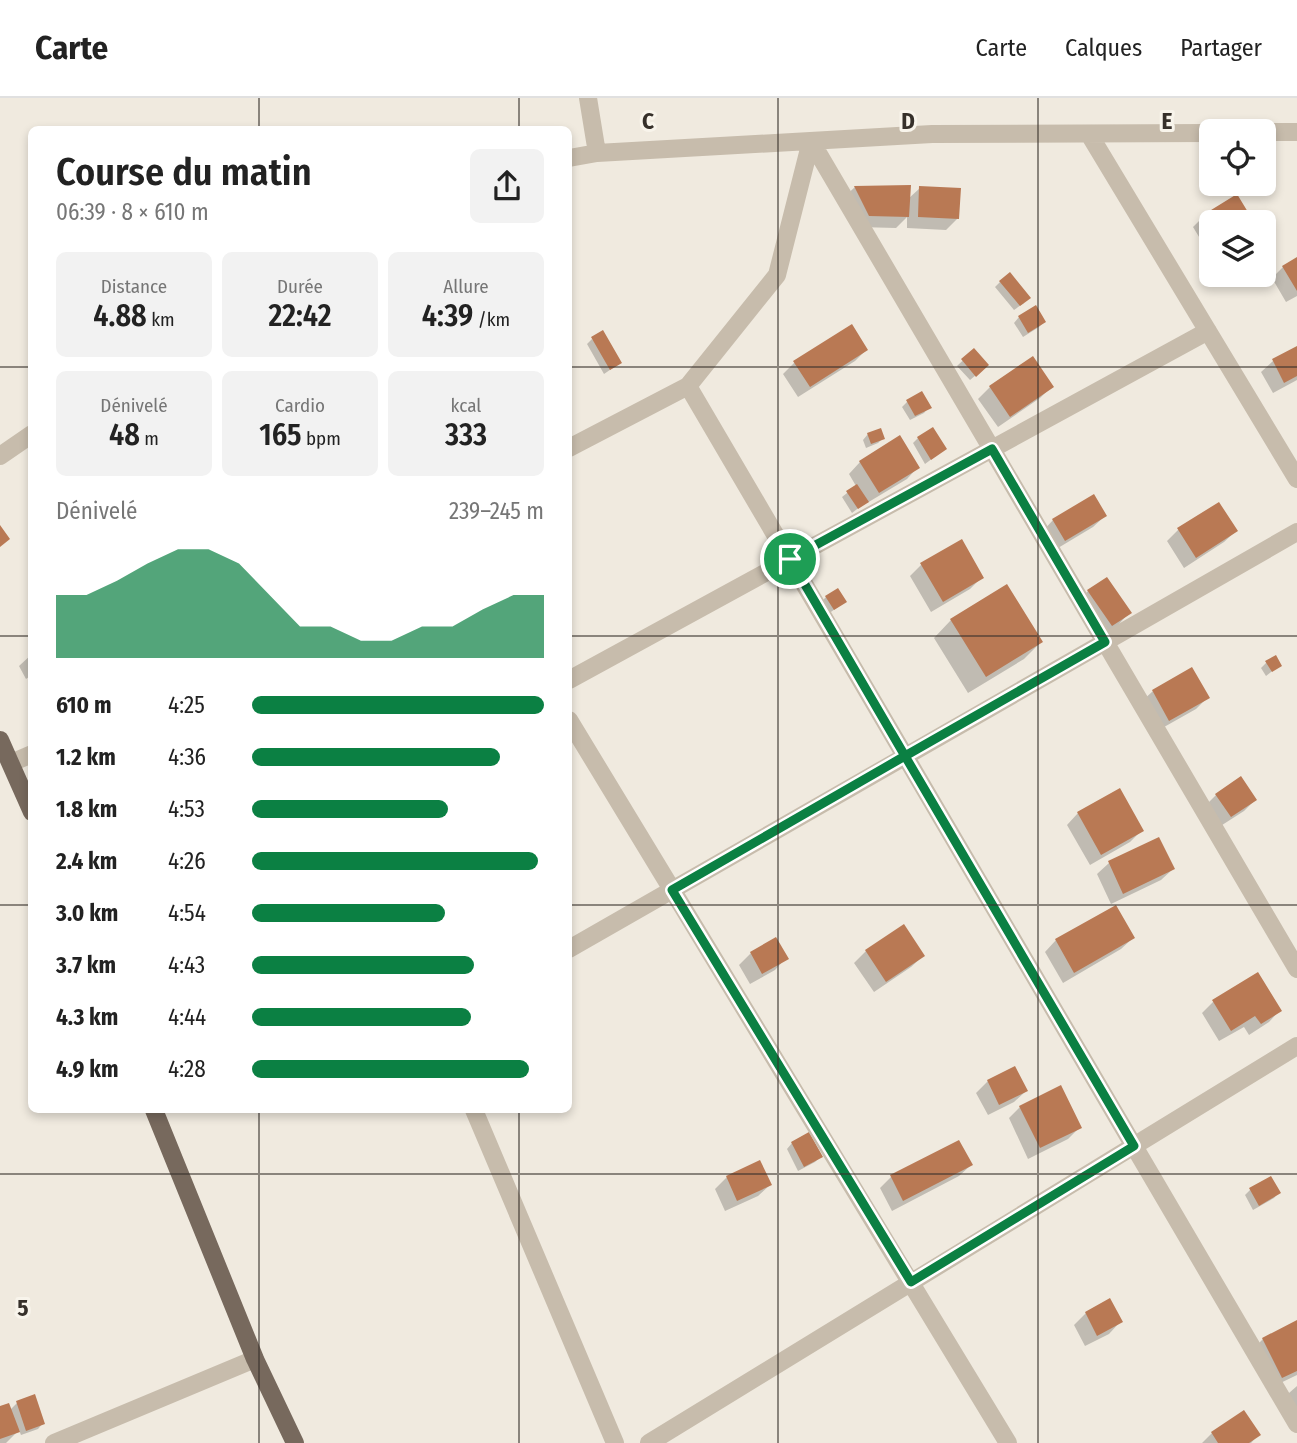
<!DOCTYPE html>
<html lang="fr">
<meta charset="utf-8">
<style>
:root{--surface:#fff;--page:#f2f2f2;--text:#222;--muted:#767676;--line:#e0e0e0;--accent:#0b8043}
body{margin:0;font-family:"Fira Sans Condensed",sans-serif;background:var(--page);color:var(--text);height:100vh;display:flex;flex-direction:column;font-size:26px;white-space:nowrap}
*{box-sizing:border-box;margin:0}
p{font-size:23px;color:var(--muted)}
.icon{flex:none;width:38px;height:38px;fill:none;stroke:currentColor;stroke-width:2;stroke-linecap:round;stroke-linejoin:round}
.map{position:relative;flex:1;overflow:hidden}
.details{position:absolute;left:28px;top:28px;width:544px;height:987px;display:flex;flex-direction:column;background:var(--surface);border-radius:10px;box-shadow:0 4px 10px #0003}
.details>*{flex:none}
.tools{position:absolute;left:1199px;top:21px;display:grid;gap:14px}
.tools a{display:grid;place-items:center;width:77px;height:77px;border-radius:10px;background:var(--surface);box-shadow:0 4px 10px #0003;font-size:35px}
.pin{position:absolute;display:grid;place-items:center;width:60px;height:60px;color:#fff;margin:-30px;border:4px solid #fff;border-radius:50%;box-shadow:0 2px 7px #0007}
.round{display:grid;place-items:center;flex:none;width:74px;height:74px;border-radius:10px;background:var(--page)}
.headline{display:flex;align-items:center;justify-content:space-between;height:119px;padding:0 28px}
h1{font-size:38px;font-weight:600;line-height:52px}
.metrics{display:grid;grid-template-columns:repeat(3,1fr);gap:10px;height:119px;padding:7px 28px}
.metrics div{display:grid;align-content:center;border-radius:10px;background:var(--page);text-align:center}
.metrics b{font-size:30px;font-weight:600}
.metrics small{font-size:19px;font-weight:400}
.metrics p{font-size:19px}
.chart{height:196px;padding:14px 28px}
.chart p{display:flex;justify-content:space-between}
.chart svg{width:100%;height:126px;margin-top:7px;fill:var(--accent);opacity:.7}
ul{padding:0 28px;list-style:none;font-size:23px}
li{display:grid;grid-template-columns:112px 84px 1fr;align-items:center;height:52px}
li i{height:18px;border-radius:9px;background:var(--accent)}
header{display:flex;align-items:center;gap:42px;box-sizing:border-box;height:98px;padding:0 35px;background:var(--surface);border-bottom:2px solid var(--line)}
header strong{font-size:33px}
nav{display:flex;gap:38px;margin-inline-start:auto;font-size:24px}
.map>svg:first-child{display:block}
.shadow{fill:#0003}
.building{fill:#b97954}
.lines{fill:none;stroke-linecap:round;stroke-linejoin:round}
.minor{stroke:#c7bcac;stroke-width:18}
.major{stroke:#77695d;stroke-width:18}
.route-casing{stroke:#fff;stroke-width:14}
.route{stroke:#0b8043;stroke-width:9}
.grid{fill:none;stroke:#36302a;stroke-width:2;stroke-opacity:0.55}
.grid-label{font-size:23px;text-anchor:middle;font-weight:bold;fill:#36302a;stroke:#f8f4eb;stroke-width:6;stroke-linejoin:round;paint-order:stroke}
</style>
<header>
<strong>Carte</strong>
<nav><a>Carte</a><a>Calques</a><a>Partager</a></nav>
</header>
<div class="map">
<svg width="1297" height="1345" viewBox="0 0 1297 1345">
<rect width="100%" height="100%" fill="#f0eadf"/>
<path class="shadow" d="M855,89H909L908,101L920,90L958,120L946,132L907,130V119L896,130L858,129L843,100Z
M1236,98L1252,124H1211L1210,157L1193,129L1204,118Z
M1297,161V198L1286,204L1272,180L1283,169Z
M1000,184L1024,205L1014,212L995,189Z
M1019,219L1044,224L1039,229L1023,239L1014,225Z
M592,241L620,265L604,276L587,246Z
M1297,250V282L1273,295L1261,274L1273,263Z
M866,252L855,263L798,299L783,276L794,265Z
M974,252L982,272L970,282L957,268Z
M1032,261L1051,289L1040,300L998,329L978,301L990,289Z
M907,304L929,309L924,315L910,322L902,309Z
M868,336L883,340L878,345L866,350L863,342Z
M918,340L945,351L925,366L913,345Z
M860,364L918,369L907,381L867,405L866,404L852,415L842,399L856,388L849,376Z
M1105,418L1093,429L1053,453L1042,434L1053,422Z
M1178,432L1236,433L1224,444L1184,470L1167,443Z
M921,467L982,479L970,491L931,514L910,478Z
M1088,493L1129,515L1118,527L1100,539L1077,505Z
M826,499L845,504L828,516L821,504Z
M951,522L1041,544L1024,561L968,595L934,540Z
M32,556V577L26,581L19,568Z
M1266,565L1280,567L1266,578L1261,570Z
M1153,593L1207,600L1196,611L1157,633L1141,604Z
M1216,697L1255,702L1244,713L1219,729L1205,708Z
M1078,715L1142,732L1130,744L1090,767L1067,727Z
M1109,765L1173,771L1161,782L1111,806L1097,776Z
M903,828L923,858L911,869L874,894L854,865L866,853Z
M1133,840L1121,851L1063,885L1045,854L1056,842Z
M775,841L786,860L775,872L750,886L739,867L751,855Z
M1213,904L1280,912L1269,924L1249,937L1244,929L1219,943L1202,915Z
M988,983L1026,993L1014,1004L988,1017L976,995Z
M1020,1009L1080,1029L1068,1041L1028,1061L1009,1020Z
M792,1045L820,1059L815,1064L798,1073L787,1051Z
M971,1067L959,1078L892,1113L880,1090L891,1079Z
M727,1079L770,1087L758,1098L725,1113L715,1091Z
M1250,1092L1279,1094L1274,1100L1253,1112L1245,1097Z
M1086,1215L1120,1224L1109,1236L1085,1248L1074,1227Z
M1297,1224V1277L1270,1290L1251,1253L1263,1241Z
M1297,1288V1321L1281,1302Z
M34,1299L43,1325L38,1331L21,1337L19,1332L6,1345H0V1310L10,1312L17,1305Z
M1212,1335L1258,1337L1251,1345H1202Z"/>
<path class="building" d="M911,87L909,119L869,118L854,88Z
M919,88L961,90L959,121L918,119Z
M1237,96L1254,124H1211V129L1203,117Z
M1297,159V193L1282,168Z
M1010,174L1031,200L1020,208L999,183Z
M1036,207L1046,224L1028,235L1018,218Z
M852,226L868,252L810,289L793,263Z
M603,232L622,265L610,272L591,239Z
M1297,248V278L1284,285L1272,261Z
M974,250L989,267L976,279L961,261Z
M1033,258L1054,289L1010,319L989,288Z
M922,293L932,310L915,318L906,302Z
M933,329L947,351L931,362L917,339Z
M881,330L885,341L871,346L867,335Z
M900,337L920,370L879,395L859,363Z
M857,386L869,404L858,411L846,393Z
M1094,396L1107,418L1065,443L1052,421Z
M1219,404L1238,433L1196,460L1177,430Z
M0,427L10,441L0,449Z
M962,441L984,480L943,504L920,465Z
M1107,479L1132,515L1112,528L1087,492Z
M1007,486L1043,544L986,579L950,521Z
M838,490L847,504L834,512L825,498Z
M1276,557L1282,568L1272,574L1265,563Z
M1192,569L1210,600L1169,623L1152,592Z
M1241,678L1257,702L1231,719L1215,696Z
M1120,690L1144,733L1101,757L1077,714Z
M1159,739L1175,771L1123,796L1108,763Z
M1116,807L1135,840L1074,875L1055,841Z
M904,826L925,858L886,884L865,852Z
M776,839L789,861L762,876L750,854Z
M1258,874L1282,913L1261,926L1255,918L1231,933L1212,902Z
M1015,968L1028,993L999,1007L987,982Z
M1061,987L1082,1030L1040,1050L1019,1008Z
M809,1034L823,1059L804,1069L791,1044Z
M959,1042L973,1067L903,1103L890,1077Z
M760,1062L772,1087L737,1103L726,1078Z
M1271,1078L1281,1095L1259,1108L1249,1090Z
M1110,1200L1123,1224L1097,1238L1085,1214Z
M1297,1222V1273L1282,1280L1262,1240Z
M35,1296L45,1326L26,1333L16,1303Z
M9,1305L20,1334L0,1341V1308Z
M1244,1312L1261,1337L1249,1345H1218L1211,1334Z"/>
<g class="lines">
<path class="minor" d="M588,0L597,55
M1264,34H1297
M1089,36L1297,381
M811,43L1297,871
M569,60L597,55L932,36L1211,35
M688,288L1297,1326
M569,350L688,288L777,177L811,43
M0,358L32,336
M569,582L1208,233
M569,622L1008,1345
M11,665L32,656
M569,851L1297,434
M474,1012L615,1345
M54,1345L255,1261
M649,1345L1297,948"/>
<path class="major" d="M0,642L32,714
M154,1012L255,1261L295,1345"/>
</g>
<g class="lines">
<g class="route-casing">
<path id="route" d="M790,461L905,658L672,792L911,1184L1134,1048L905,658L1105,544L992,351L790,461"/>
</g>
<use href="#route" class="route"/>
</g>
<path class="grid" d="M259,0V32M519,0V32M778,0V1345M1038,0V1345M0,269H32M569,269H1297M0,538H32M569,538H1297M0,807H32M569,807H1297M259,1012V1345M519,1012V1345M0,1076H1297"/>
<g class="grid-label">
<text x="648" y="31">C</text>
<text x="908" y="31">D</text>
<text x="1167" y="31">E</text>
<text x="23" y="1218">5</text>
</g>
</svg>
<div class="tools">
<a><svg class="icon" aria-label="locate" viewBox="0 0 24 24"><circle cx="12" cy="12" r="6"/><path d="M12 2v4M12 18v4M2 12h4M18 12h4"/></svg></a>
<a><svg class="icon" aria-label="layers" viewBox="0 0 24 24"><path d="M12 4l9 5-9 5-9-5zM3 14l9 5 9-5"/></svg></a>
</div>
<div class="pin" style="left:790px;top:461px;background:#1e9e55"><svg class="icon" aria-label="arrive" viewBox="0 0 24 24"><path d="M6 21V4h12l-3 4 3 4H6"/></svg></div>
<section class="details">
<div class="headline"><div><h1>Course du matin</h1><p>06:39 · 8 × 610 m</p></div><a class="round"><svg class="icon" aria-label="share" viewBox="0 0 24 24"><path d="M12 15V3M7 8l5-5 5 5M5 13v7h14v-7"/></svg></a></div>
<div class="metrics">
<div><p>Distance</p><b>4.88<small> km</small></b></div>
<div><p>Durée</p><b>22:42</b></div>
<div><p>Allure</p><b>4:39<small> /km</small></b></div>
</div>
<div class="metrics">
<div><p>Dénivelé</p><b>48<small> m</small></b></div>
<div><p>Cardio</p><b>165<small> bpm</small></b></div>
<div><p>kcal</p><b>333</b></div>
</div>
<div class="chart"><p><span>Dénivelé</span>239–245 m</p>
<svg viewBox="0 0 160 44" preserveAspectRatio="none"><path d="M0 44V22L10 22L20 17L30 11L40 6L50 6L60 11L70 22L80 33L90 33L100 38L110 38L120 33L130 33L140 27L150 22L160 22V44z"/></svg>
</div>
<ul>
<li><b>610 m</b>4:25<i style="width:100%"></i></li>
<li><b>1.2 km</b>4:36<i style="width:85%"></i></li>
<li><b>1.8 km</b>4:53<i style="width:67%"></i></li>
<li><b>2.4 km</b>4:26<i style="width:98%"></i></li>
<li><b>3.0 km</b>4:54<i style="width:66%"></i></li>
<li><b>3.7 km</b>4:43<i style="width:76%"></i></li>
<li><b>4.3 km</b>4:44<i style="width:75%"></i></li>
<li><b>4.9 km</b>4:28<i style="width:95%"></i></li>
</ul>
</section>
</div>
